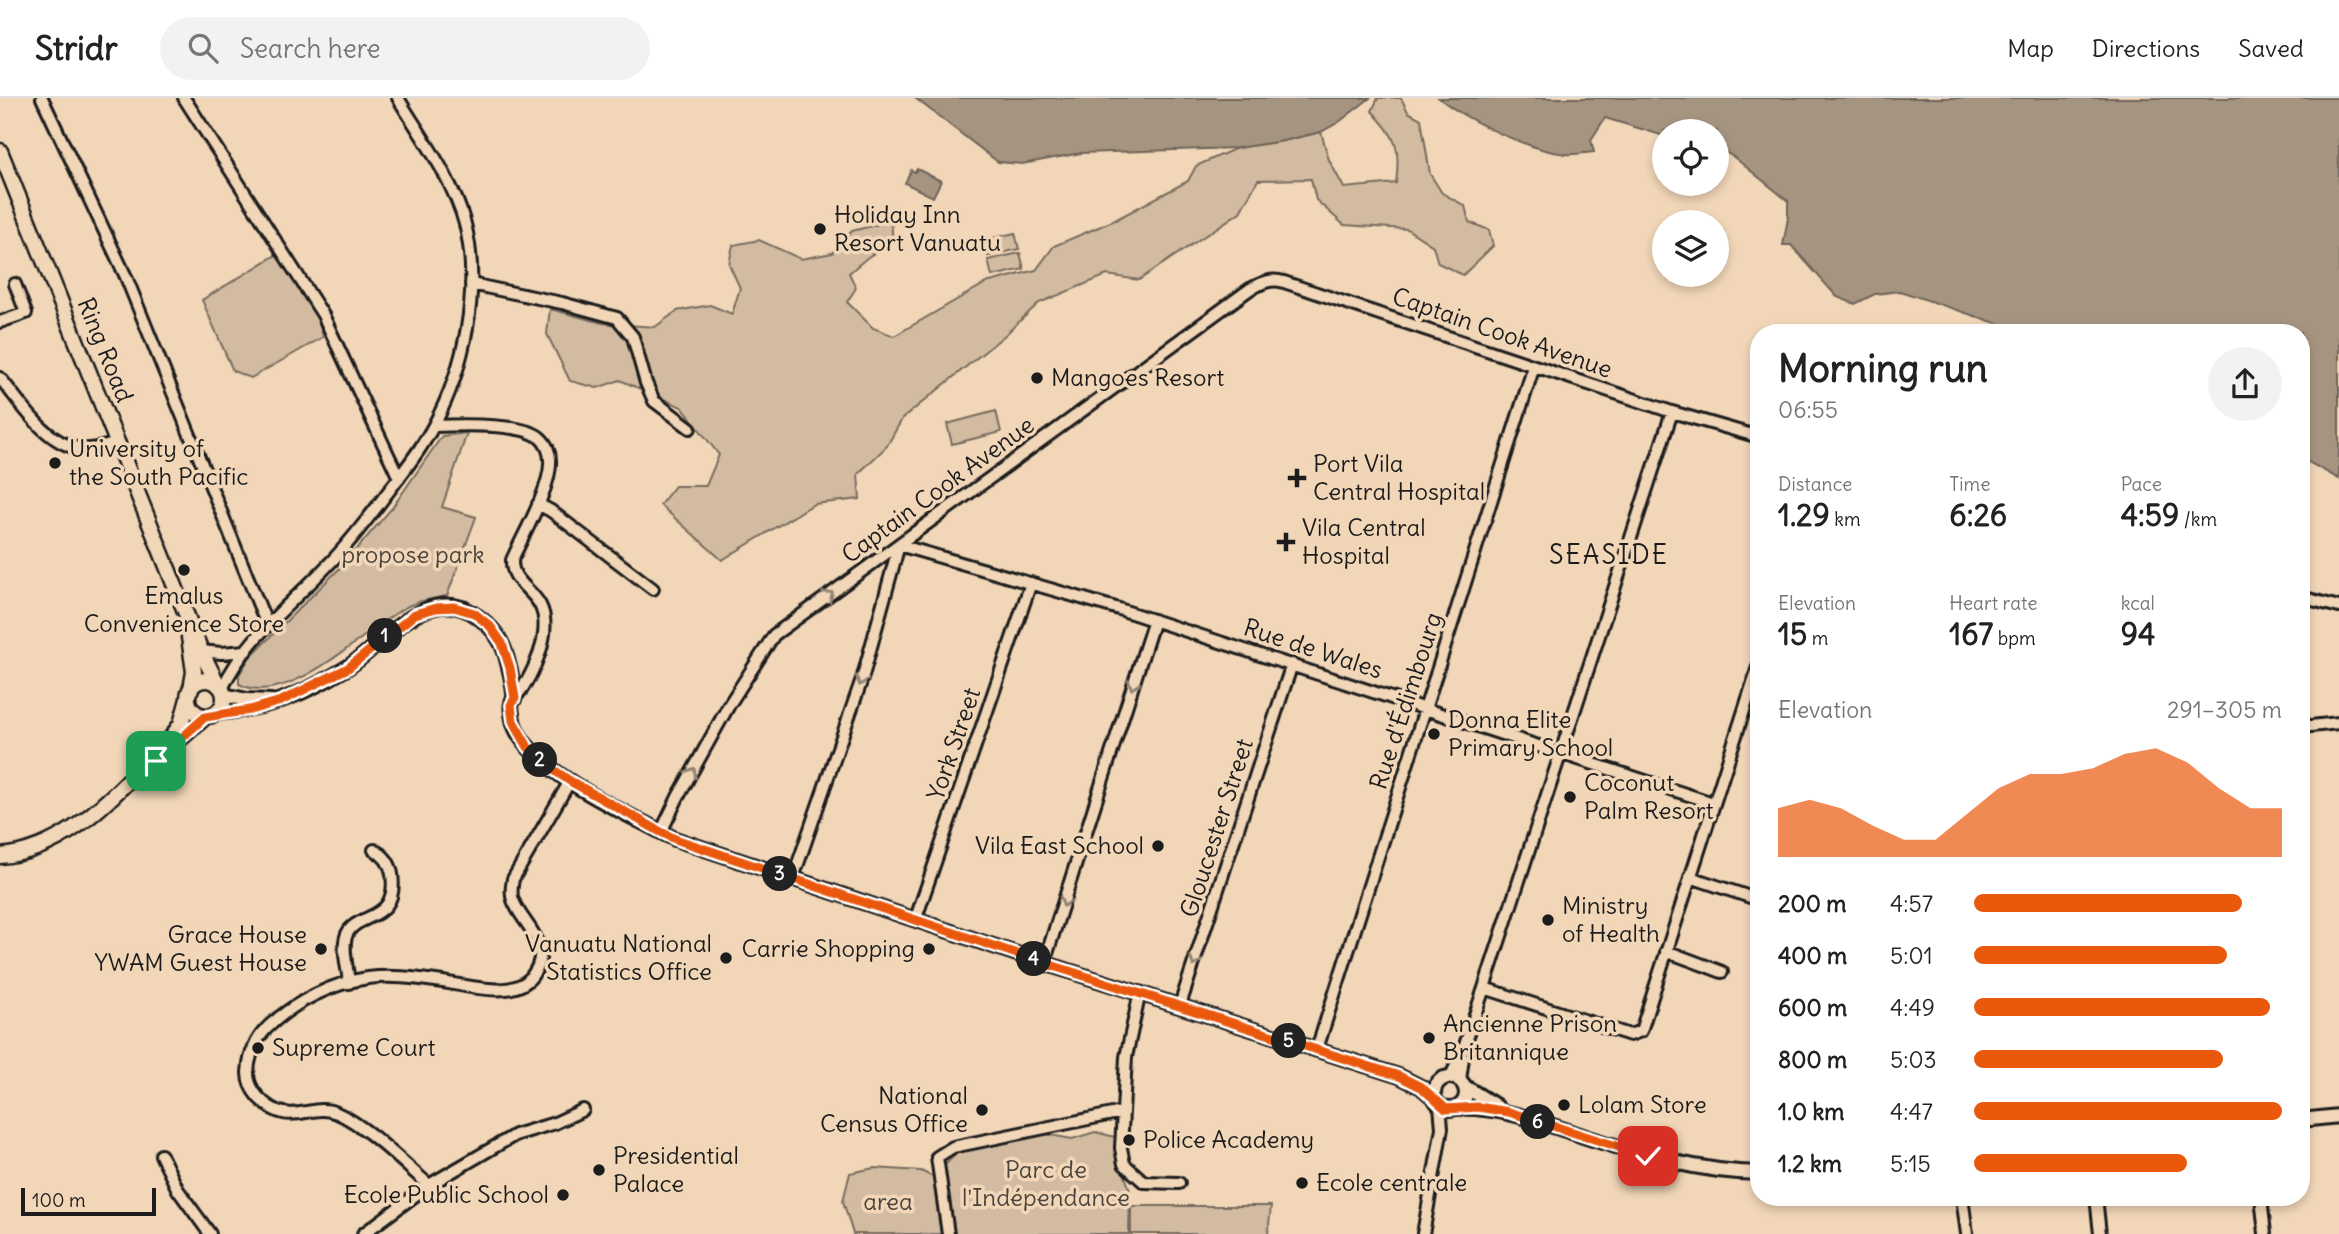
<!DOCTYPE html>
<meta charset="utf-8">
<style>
:root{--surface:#fff;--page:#f2f2f2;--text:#222;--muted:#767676;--line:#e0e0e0;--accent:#ea580c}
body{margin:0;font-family:Delius,sans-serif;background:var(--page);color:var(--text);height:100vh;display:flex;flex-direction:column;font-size:26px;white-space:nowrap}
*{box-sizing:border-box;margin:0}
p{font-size:23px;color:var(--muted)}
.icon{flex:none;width:38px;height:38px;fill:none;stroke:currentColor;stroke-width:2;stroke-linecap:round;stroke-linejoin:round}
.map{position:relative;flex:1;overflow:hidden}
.details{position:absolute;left:1750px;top:226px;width:560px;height:882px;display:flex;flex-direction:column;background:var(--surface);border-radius:28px;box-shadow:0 4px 10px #0003}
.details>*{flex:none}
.fabs{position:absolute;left:1652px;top:21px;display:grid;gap:14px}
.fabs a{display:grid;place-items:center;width:77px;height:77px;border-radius:50%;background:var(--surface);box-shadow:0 4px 10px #0003;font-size:35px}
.scale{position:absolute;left:21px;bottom:18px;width:135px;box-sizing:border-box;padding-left:7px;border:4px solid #1c1c1c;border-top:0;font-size:19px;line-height:24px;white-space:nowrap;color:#1c1c1c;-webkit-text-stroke:5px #f1d6b8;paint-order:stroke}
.pin{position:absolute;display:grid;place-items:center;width:60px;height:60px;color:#fff;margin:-30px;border-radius:14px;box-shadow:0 4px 10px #0006}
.km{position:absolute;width:35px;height:35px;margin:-18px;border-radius:50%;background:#222;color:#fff;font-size:19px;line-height:35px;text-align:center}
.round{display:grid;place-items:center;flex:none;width:74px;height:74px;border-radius:37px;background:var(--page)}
.overview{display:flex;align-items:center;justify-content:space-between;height:119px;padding:0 28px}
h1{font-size:38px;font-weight:700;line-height:52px}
.metrics{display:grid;grid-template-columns:repeat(3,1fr);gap:10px;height:119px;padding:7px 28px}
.metrics div{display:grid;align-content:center}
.metrics b{font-size:30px;font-weight:700}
.metrics small{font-size:19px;font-weight:400}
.metrics p{font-size:19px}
.chart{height:196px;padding:14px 28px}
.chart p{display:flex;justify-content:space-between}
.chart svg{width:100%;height:126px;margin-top:7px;fill:var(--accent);opacity:.7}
ul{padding:0 28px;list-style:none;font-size:23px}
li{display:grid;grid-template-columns:112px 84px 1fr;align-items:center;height:52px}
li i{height:18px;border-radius:9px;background:var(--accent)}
header{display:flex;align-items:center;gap:42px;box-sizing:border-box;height:98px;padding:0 35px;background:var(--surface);border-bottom:2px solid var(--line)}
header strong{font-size:33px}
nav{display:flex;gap:38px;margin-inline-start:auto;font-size:24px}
.search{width:490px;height:63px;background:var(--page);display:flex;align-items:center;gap:18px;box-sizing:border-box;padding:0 24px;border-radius:38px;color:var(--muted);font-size:26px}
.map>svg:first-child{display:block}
.green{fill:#d2bba1;stroke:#776c5e;stroke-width:2}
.water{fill:#a59480;stroke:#6e6458;stroke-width:2}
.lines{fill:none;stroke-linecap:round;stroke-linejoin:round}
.minor-casing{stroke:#1c1c1c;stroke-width:16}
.tertiary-casing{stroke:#1c1c1c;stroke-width:18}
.secondary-casing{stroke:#1c1c1c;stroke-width:19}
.minor{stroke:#f1d6b8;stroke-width:10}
.tertiary{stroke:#f1d6b8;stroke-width:12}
.secondary{stroke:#f1d6b8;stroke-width:14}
.oneway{stroke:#918272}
.route-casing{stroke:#fff;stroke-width:14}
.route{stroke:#ea580c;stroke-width:9}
.poi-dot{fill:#1c1c1c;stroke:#f1d6b8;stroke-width:2.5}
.labels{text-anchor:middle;stroke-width:7;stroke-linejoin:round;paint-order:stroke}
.poi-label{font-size:24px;fill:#1c1c1c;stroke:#f1d6b8;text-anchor:start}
.street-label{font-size:24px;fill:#1c1c1c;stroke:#f1d6b8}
.park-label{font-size:24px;fill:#4a443d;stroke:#f1d6b8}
.neighbourhood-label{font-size:26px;letter-spacing:2px;fill:#1c1c1c;stroke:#f1d6b8}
</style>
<header>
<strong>Stridr</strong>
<div class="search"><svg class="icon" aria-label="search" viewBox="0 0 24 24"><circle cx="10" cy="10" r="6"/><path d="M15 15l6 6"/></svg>Search here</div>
<nav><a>Map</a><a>Directions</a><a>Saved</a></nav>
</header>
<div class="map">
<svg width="2339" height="1136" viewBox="0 0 2339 1136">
<rect width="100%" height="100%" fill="#f1d6b8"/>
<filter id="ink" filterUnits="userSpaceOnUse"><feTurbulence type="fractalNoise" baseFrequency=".0143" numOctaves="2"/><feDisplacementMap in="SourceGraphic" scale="14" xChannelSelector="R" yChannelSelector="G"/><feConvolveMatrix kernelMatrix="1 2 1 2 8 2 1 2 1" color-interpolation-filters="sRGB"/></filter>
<g filter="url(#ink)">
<path class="green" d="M1378,0H1401L1408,14L1421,21L1430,76L1442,95L1465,108L1469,124L1489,132L1493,148L1463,177L1438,165L1433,148L1407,131L1344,127L1316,102L1311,81L1258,82L1240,114L1139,182L1107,177L1039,205L1005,237L902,321L887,348L858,376L860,401L814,406L722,462L660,407L675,388H706L719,357L682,309L620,282L597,290L570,283L547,236L550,211L602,225L655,229L677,213L710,207L732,216L740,190L729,166L733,147L759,142L801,161L832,155L852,133L891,123L893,144L868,159L849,175L856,190L847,204L873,230L894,238L986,185L1036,172L1054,148L1115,122L1188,83L1196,68L1237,50L1283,43L1321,34L1329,62L1344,90L1396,85C1401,48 1396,40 1372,13Z
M1015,135L1019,151L988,158L984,142Z
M281,154L318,220L323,239L251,280L233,273L202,202Z
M1020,155L1024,171L992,178L988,162Z
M996,313L1001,334L952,346L947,326Z
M467,335L442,409L476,419L447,498C430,501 415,503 401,512C362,535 287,611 239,586V577L250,559L342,468L392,410L442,338Z
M1095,1034L1115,1039L1118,1056L1130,1093L1129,1136H951L942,1070L958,1054L1045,1036L1072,1041Z
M874,1070L921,1073L933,1079L941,1136H853L843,1103L850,1075Z
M1131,1108H1271L1268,1136H1131Z"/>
<path class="water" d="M915,0H1370L1339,24L1321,34L1283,43L1237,50L1081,55L1022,66L998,64Z
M1439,0H2339V381L2301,360V234H2019L2017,232L1900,193L1875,196L1855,206L1837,199L1791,147H1783L1788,120V103L1735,60L1717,49V33H1664V38L1605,20L1591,42L1594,54C1585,55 1575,57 1566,56C1531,53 1466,22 1439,0Z
M917,71L941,83L933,99L905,85L911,72L915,74Z"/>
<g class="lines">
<g class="minor-casing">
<path id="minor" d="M42,0L126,179L267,527
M184,0L323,217L399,380
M471,186L562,205L617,220L633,239L646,285L654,303L690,330
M0,224L26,215L15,186
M0,280C22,306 45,346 81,351C94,353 107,347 119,345
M434,328C457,327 521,325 539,339C546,344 550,354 550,362C552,388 523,437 512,462C511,483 531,490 540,507C554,534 532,580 515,600
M538,406L551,413L653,491
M899,447L1119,511L1713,705
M2301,499L2339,509
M201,553L221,555L246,553
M222,591C245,541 291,506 328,467C346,449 361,429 376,410C396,383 418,357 434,327C465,269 481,191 465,126C453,81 422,40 398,0
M2301,629L2339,625
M661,734L678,699L729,607L774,537L1250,191C1262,185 1270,180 1284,184L1672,314L1759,339
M1690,779L1759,802
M793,780L863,578L899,447
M916,820L1031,485
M1666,853L1722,874
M1044,865L1154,522
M349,885C348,871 341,849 347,836C357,814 399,825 392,776C390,764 384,757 374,752
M1484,890L1630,937L1641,933L1759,566
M1140,894L1126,959L1121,1050L1124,1066L1144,1084L1179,1085
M1180,907L1292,566
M1317,951L1534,268
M1451,978L1464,950L1484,890L1672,314
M1460,982L1463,960
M161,1057L178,1092L210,1136
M429,1087L515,1037L555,1025L583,1012
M1962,1099L1967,1136
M2096,1099L2100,1136
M2261,1099L2265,1136
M363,1136L429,1087C403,1065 367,1028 337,1015C310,1003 290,1033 258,999C252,992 248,984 248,975C249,957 255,941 269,928C295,904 332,885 368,880C390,877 414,880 436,883C461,886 514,903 532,878C556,846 521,826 513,802C510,795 512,788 513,781L570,683
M948,1136L937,1059L953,1049L1122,1014
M1423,1136L1442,1030L1440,1008"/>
</g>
<g class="tertiary-casing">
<path id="tertiary" d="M224,597L247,602L271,603
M216,615C267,611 302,597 345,571C382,549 427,482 477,518C490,527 500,539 505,554C509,568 513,582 514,596C515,606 514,596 512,605C510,611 513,621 514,626C529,671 620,712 661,734L675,741L1044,865L1399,978L1421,989L1435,1001
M1434 995a16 16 0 1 1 32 0a16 16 0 1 1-32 0Z
M1464,988L1496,1008
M1456,1010C1502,1008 1543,1025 1586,1039C1643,1057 1699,1074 1759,1075
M2301,1022L2339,1018"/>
</g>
<g class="secondary-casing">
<path id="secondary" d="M0,53L201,553L218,587
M189,539L194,574L191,591
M188 600a18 18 0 1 1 36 0a18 18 0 1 1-36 0Z
M168,644L181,626L188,601
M0,758C62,753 105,706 146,665L156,662L205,619"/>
</g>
<use href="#minor" class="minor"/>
<use href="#tertiary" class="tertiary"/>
<use href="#secondary" class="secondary"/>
</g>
<defs><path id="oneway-chevron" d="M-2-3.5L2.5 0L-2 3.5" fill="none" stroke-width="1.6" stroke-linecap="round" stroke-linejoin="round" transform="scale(1.75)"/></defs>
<g class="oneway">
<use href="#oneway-chevron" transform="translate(829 497) rotate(-36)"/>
<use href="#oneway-chevron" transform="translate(861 583) rotate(108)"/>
<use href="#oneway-chevron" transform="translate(1133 587) rotate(107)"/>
<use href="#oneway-chevron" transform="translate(692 674) rotate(-60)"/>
<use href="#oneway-chevron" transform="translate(1065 804) rotate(109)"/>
<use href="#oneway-chevron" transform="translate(1195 864) rotate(109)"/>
</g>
</g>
<g class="lines" filter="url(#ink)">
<g class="route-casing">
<path id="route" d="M156,663L205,619L250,612L281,603L348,570L415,516L436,510L454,509L474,515L490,528L502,545L510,570L515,600L511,607L513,623L528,649L542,664L570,683L661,734L675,741L1044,865L1399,978L1421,989L1446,1011L1478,1009L1509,1014L1648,1058"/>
</g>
<use href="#route" class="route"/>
</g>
<g class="poi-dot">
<circle cx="820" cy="131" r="7"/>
<circle cx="1037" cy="280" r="7"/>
<circle cx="55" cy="365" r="7"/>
<path d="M1293.5 369.5h7v7h7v7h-7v7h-7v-7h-7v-7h7z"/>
<path d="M1282.5 433.5h7v7h7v7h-7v7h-7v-7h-7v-7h7z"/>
<circle cx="184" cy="472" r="7"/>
<circle cx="1434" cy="636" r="7"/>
<circle cx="1570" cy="699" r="7"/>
<circle cx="1158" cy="748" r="7"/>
<circle cx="1548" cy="822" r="7"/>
<circle cx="321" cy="851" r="7"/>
<circle cx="929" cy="851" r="7"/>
<circle cx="726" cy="860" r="7"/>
<circle cx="1429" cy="940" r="7"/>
<circle cx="258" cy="950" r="7"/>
<circle cx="1564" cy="1007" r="7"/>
<circle cx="982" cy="1012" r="7"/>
<circle cx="1129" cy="1042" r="7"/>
<circle cx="599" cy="1072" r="7"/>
<circle cx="1302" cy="1085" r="7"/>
<circle cx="563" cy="1097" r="7"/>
</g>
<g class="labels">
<g class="poi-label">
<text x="834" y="125">Holiday Inn<tspan x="834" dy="28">Resort Vanuatu</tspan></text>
<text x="1051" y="288">Mangoes Resort</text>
<text x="69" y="359">University of<tspan x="69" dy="28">the South Pacific</tspan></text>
<text x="1313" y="374">Port Vila<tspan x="1313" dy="28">Central Hospital</tspan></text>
<text x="1302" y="438">Vila Central<tspan x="1302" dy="28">Hospital</tspan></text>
<text x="184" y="506" text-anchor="middle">Emalus<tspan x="184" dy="28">Convenience Store</tspan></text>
<text x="1448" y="630">Donna Elite<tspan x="1448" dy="28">Primary School</tspan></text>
<text x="1584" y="693">Coconut<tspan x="1584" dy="28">Palm Resort</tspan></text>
<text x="1144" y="756" text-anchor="end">Vila East School</text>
<text x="1562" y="816">Ministry<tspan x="1562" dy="28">of Health</tspan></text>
<text x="307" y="845" text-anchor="end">Grace House<tspan x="307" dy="28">YWAM Guest House</tspan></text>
<text x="712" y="854" text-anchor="end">Vanuatu National<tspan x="712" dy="28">Statistics Office</tspan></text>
<text x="915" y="859" text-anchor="end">Carrie Shopping</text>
<text x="1443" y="934">Ancienne Prison<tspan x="1443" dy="28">Britannique</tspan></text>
<text x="272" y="958">Supreme Court</text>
<text x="968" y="1006" text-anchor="end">National<tspan x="968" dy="28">Census Office</tspan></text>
<text x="1578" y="1015">Lolam Store</text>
<text x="1143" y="1050">Police Academy</text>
<text x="613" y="1066">Presidential<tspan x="613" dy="28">Palace</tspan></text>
<text x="1316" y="1093">Ecole centrale</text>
<text x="549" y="1105" text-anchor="end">Ecole Public School</text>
</g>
<g class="street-label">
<text transform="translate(1502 235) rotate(19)" y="8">Captain Cook Avenue</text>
<text transform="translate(105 252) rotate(68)" y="8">Ring Road</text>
<text transform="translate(938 392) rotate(-36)" y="8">Captain Cook Avenue</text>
<text transform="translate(1313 551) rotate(18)" y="8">Rue de Wales</text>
<text transform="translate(1406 603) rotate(-72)" y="8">Rue d'Édimbourg</text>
<text transform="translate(954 646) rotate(-71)" y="8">York Street</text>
<text transform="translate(1217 730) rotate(-72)" y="8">Gloucester Street</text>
</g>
<g class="park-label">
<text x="413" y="465">propose park</text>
<text x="1046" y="1080">Parc de<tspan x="1046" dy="28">l'Indépendance</tspan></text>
<text x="888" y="1112">area</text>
</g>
<g class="neighbourhood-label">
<text x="1609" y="466">SEASIDE</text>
</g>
</g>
</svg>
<div class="fabs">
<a><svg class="icon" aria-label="locate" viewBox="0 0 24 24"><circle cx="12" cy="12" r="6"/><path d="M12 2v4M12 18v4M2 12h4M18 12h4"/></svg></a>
<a><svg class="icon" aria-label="layers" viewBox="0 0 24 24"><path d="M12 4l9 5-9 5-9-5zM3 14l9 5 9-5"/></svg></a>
</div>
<div class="scale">100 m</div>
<div class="pin" style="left:156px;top:663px;background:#1e9e55"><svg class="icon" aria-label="arrive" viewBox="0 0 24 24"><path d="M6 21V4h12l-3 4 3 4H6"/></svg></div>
<div class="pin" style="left:1648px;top:1058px;background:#d93025"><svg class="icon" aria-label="check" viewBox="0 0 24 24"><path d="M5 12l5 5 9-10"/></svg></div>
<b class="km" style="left:385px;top:538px">1</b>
<b class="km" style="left:540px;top:662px">2</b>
<b class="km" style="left:780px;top:776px">3</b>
<b class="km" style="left:1034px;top:861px">4</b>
<b class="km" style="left:1289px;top:943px">5</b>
<b class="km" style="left:1538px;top:1024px">6</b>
<section class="details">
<div class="overview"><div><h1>Morning run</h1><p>06:55</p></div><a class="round"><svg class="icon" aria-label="share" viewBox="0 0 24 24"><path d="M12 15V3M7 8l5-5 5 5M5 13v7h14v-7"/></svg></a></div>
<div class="metrics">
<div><p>Distance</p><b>1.29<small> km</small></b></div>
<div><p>Time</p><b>6:26</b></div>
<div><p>Pace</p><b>4:59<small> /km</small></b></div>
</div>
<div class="metrics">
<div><p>Elevation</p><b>15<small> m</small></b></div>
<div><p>Heart rate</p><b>167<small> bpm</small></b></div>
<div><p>kcal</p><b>94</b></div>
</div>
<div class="chart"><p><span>Elevation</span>291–305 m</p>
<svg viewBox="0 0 160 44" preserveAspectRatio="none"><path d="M0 44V27L10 24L20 27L30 33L40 38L50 38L60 29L70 20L80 15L90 15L100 13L110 8L120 6L130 11L140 20L150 27L160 27V44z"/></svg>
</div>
<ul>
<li><b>200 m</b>4:57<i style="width:87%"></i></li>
<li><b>400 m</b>5:01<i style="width:82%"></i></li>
<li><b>600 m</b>4:49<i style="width:96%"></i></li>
<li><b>800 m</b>5:03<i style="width:81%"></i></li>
<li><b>1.0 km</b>4:47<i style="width:100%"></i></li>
<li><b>1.2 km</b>5:15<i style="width:69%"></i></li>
</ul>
</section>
</div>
